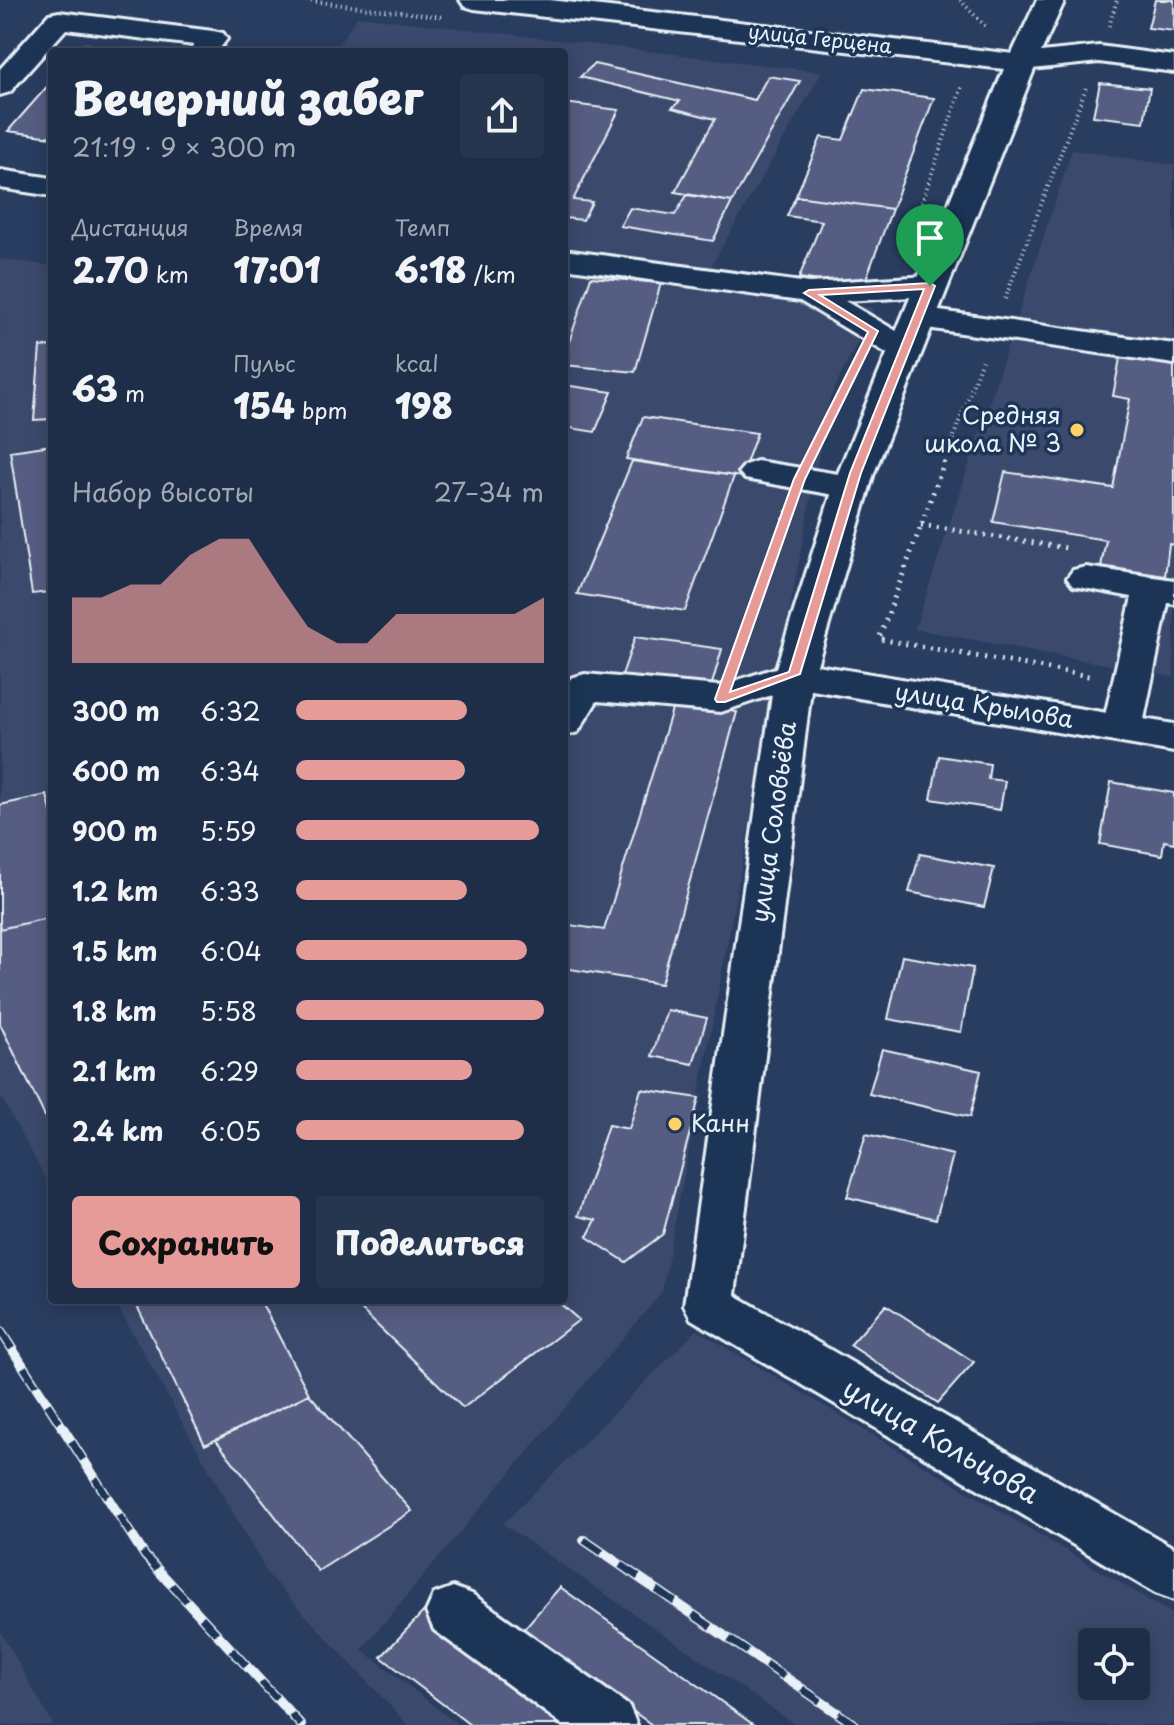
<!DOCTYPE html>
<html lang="ru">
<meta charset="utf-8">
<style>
:root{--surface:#1f2e48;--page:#27364f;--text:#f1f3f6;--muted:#a1a8b4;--line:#3c4a60;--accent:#e69b98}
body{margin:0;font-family:"Playpen Sans",sans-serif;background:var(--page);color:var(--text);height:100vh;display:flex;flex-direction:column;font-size:30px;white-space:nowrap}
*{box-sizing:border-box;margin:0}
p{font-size:26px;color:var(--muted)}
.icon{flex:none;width:44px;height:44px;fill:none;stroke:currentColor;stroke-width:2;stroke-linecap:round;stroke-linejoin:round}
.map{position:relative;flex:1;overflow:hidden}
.drawer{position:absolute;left:48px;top:48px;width:520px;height:1256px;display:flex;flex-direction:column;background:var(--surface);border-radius:8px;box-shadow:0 4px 20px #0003,0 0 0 2px var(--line)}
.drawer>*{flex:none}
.buttons{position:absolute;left:1078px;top:1628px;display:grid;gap:16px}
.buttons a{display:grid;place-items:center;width:72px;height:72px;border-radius:8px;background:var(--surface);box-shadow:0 4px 20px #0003,0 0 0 2px var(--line);font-size:40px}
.pin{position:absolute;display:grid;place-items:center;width:68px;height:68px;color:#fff;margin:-82px -34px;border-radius:50% 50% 50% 0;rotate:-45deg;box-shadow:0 0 8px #0007}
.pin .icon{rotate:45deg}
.round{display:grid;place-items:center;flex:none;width:84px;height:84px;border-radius:8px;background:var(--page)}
.headline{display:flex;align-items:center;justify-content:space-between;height:136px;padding:0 24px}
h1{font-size:44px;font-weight:800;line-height:60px}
.stats{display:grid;grid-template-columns:repeat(3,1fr);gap:12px;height:136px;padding:8px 24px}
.stats div{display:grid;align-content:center}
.stats b{font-size:34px;font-weight:800}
.stats small{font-size:22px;font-weight:400}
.stats p{font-size:22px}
.chart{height:224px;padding:16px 24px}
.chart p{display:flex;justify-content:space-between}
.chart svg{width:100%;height:144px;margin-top:8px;fill:var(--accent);opacity:.7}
.primary-button{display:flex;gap:16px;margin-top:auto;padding:16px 24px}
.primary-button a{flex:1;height:92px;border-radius:8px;background:var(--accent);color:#111;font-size:32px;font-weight:800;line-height:92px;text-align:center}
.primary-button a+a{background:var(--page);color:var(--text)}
ul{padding:0 24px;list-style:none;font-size:26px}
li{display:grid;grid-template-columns:128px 96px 1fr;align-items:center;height:60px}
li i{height:20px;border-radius:10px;background:var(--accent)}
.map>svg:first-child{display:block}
.built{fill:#3b4a6d;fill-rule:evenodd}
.building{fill:#575d82;stroke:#e8f1f8;stroke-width:2}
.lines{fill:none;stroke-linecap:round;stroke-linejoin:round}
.minor-casing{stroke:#e8f1f8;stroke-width:6}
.major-casing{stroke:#e8f1f8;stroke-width:6}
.path-far1{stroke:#e8f1f8;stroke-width:4;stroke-dasharray:1 4;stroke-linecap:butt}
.path{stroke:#e8f1f8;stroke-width:5;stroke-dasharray:2 6;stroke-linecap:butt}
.minor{fill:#1d3557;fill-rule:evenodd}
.major{fill:#1d3557;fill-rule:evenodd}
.rail-casing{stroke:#e8f1f8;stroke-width:10}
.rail{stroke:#1d3557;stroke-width:7;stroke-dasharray:22;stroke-linecap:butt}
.route{fill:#e69b98;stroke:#fff;stroke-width:2;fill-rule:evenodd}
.poi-dot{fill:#ffd166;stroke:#1d3557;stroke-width:3}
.labels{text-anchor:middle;stroke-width:7;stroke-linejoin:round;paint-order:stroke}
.far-street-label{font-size:20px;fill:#e8f1f8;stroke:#1d3557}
.poi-label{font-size:24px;fill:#e8f1f8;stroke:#1d3557;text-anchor:end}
.street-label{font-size:24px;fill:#e8f1f8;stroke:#1d3557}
.near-street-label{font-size:28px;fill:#e8f1f8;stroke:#1d3557}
</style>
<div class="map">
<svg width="1174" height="1725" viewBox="0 0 1174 1725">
<rect width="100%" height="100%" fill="#293d60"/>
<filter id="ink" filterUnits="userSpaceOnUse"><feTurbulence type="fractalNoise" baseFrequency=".0125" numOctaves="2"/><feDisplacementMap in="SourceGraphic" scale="16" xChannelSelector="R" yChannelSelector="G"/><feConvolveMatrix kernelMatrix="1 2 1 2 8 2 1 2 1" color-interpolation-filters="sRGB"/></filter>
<g filter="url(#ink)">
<path class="built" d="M358,16L822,72L701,284L874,308L829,400L662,1292L362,1649L458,1725H408L268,1575L114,1300H564V52H333Z
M1072,150L1174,165V677L915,629Z
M0,259L52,266V1190L0,1095Z
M697,1330L1174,1615V1725H796L503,1524ZM1092,1642H1136V1686H1092Z
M0,1630L53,1725H0Z"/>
<path class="building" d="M1155,0H1174V31L1148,28Z
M84,44L152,52H77Z
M594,64L755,100L768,76L800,81L732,202L675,192L715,119L672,108L680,101L580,77Z
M52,81V137L8,131Z
M1100,83L1150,88L1144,122L1093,116Z
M864,89L934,98L892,209L796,196L821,137L843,140Z
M564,103L619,110L573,200L592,202L583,220L564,218Z
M687,195L732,202L713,241L620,226L630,208L675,215Z
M796,196L892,209L863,287L799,278L822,221L787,216Z
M591,277L661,283L635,372L564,365V357Z
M52,346V419L34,420L40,347Z
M1120,358L1174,365V545L1169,544L1165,576L1101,566L1106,540L993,522L1005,472L1113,488L1130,399L1113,396Z
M564,385L612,392L595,432L564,427Z
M643,417L757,433L741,477L626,459Z
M52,445V607H51L49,592L32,594L10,451Z
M632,461L734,476L685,611L577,594Z
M635,637L722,649L710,691L621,678Z
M674,703L737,712L661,984L564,968V944L570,925L604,930Z
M939,756L990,764L988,779L1005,781L1000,810L931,799Z
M1111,782L1174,793V843L1164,841L1162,855L1100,844Z
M47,795L52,815V917L0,929V805Z
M920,854L994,868L984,907L909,892Z
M52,917V1131L0,1024V929Z
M902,956L973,968L961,1032L888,1019Z
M667,1010L707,1018L693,1064L652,1056Z
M882,1049L981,1071L970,1117L869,1094Z
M641,1089L699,1098L663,1234L626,1262L587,1237L596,1220L578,1216L608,1125L629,1129Z
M866,1134L953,1155L936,1219L847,1197Z
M134,1300H260L309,1394L205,1445Z
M351,1300H556L579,1320L463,1408Z
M886,1305L974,1362L938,1403L850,1345Z
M309,1394L412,1511L318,1571L216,1440Z
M560,1587L754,1725H652L522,1631Z
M424,1611L577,1725H470L381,1657Z"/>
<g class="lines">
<g class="minor-casing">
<path id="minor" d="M1037,0H1065L1041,52L1099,46L1174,56V72L1099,62L1022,70L1012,68L1008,62Z
M59,12L213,31L223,33L227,39L217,52H189L194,45L66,29L10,92L0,95V69L49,14Z
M0,170L52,178V196L0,188Z
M564,250L809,283L930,276L941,279L946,286L941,293L930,296L845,301L917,343L922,350L917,357L905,360L893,357L800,301L564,268Z
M918,308L1174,344V364L906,325L902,318L906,311Z
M757,461L851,476L864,479L869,487L864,495L851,498L745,479L739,472L745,465Z
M1086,567L1174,580V604L1168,603L1142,729L1136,738L1122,742L1108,738L1102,729L1132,597L1073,586L1067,578L1073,570Z
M794,662L808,665L813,674L735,1295L1174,1548V1600L1155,1593L691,1319L684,1305L772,695L721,712L597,701L578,732L564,736V690L571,678L585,674L719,686Z
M453,1587L472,1594L629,1706L637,1725H563L434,1630L426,1612L434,1594Z"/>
</g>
<g class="major-casing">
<path id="major" d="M460,0H550L1032,56L1037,62L874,473L817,665L1174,724V752L794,687L780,683L774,674L838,473L1004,69L474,9L464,6Z"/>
</g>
<path class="path-far1" d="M301,0L443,17
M960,0L987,28
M1109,26L1117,0
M922,202L962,86
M1005,299L1087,85
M818,441L847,384
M952,441L983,357"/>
<path class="path" d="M953,439L879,639L1094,677
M815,447L819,439
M921,525L1066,548
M736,656L789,507"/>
<use href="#minor" class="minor"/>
<use href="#major" class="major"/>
<g class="rail-casing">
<path id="rail" d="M0,1330L145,1556L301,1725
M584,1540L855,1725"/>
</g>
<use href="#rail" class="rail"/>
</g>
</g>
<path class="route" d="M930,283L935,286L861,473L800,674L725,702H717L715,699L794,479L868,332L804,293L809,290ZM924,289L850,473L789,672L730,692L805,479L878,331L820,295Z"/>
<g class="poi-dot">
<circle cx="1077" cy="430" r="8"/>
<circle cx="675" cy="1124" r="8"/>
</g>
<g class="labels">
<g class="far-street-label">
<text transform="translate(820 39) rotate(6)" y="7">улица Герцена</text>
</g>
<g class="poi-label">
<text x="1061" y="424">Средняя<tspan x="1061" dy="28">школа № 3</tspan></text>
<text x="691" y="1132" text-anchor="start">Канн</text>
</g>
<g class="street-label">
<text transform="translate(984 706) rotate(9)" y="8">улица Крылова</text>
<text transform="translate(774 822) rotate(-82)" y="8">улица Соловьёва</text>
</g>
<g class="near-street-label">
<text transform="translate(941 1441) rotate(30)" y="10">улица Кольцова</text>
</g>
</g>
</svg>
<div class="buttons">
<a><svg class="icon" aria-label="locate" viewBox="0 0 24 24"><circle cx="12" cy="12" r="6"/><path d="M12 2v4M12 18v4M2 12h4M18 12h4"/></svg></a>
</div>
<div class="pin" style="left:930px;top:286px;background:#1e9e55"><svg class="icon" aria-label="arrive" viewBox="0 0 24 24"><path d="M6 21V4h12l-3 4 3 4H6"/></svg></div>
<section class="drawer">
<div class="headline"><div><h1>Вечерний забег</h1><p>21:19 · 9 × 300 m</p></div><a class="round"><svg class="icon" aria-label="share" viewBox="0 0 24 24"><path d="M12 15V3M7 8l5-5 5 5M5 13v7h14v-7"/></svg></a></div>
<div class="stats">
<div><p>Дистанция</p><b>2.70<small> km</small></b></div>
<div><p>Время</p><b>17:01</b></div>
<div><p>Темп</p><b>6:18<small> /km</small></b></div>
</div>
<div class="stats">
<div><b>63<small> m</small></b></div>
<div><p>Пульс</p><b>154<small> bpm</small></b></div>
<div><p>kcal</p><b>198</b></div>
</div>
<div class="chart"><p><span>Набор высоты</span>27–34 m</p>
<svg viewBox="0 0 160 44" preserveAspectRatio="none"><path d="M0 44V24L10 24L20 20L30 20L40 11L50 6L60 6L70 20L80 33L90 38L100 38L110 29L120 29L130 29L140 29L150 29L160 24V44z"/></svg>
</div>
<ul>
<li><b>300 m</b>6:32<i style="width:69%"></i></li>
<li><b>600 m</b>6:34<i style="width:68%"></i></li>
<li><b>900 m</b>5:59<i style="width:98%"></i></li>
<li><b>1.2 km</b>6:33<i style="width:69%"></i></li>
<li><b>1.5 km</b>6:04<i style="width:93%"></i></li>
<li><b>1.8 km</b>5:58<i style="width:100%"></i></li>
<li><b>2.1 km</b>6:29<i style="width:71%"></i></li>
<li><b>2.4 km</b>6:05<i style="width:92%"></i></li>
</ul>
<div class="primary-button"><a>Сохранить</a><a>Поделиться</a></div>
</section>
</div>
